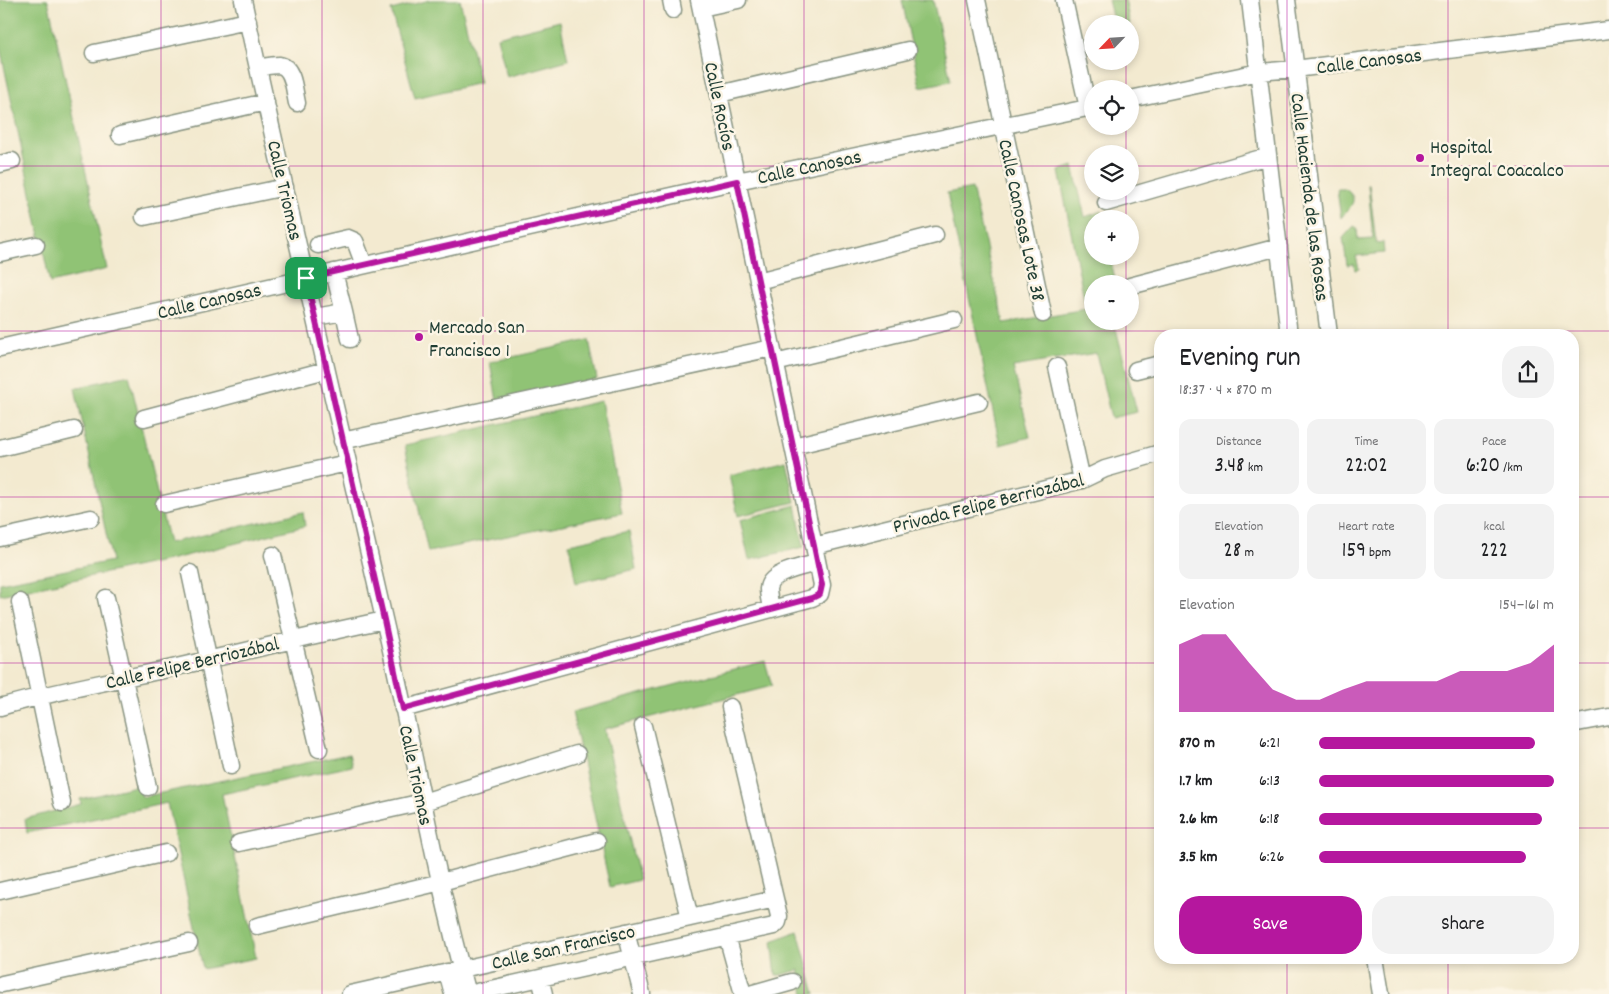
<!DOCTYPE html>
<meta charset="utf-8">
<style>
:root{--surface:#fff;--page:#f2f2f2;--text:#202124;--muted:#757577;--accent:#b5179e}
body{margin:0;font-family:Dekko,sans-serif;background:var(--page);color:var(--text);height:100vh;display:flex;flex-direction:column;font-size:19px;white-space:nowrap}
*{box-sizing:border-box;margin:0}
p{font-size:16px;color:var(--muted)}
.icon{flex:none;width:28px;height:28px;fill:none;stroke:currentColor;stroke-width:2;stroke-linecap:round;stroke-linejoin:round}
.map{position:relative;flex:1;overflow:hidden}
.drawer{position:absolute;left:1154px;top:329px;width:425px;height:635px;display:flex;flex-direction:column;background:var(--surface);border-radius:20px;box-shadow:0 2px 8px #0003}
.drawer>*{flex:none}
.needle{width:32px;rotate:245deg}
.tools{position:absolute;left:1084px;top:15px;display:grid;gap:10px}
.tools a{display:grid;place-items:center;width:55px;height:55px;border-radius:50%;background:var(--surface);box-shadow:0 2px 8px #0003;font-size:25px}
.pin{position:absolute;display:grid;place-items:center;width:42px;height:42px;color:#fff;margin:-21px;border-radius:10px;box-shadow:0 2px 8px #0006}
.round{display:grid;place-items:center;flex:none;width:52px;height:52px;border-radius:20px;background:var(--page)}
.headline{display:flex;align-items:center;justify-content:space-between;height:85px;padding:0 25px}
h1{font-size:28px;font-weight:600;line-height:38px}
.stats{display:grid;grid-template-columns:repeat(3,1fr);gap:8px;height:85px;padding:5px 25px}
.stats div{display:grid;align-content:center;border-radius:12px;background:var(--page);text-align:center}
.stats b{font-size:21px;font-weight:600}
.stats small{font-size:14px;font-weight:400}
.stats p{font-size:14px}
.chart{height:140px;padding:10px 25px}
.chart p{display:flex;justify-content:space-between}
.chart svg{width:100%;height:90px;margin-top:5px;fill:var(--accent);opacity:.7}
.action{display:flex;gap:10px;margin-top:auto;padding:10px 25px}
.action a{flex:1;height:58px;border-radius:20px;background:var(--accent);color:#fff;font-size:20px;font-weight:600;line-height:58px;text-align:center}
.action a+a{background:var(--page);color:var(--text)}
ul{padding:0 25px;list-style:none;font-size:16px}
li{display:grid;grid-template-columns:80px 60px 1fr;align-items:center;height:38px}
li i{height:12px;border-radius:6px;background:var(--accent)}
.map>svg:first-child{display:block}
.green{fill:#90c374;stroke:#588054}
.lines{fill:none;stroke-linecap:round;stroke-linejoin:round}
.minor-casing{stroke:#899482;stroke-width:19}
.minor{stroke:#fff;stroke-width:16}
.route-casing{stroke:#fff;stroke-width:10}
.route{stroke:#b5179e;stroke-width:6}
.grid{fill:none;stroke:#b5179e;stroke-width:1;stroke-opacity:0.55}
.poi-dot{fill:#b5179e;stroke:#fcf5e5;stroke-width:2}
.labels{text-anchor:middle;stroke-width:5;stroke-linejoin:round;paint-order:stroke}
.street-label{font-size:20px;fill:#1f3d34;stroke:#fcf5e5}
.poi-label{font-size:20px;fill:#1f3d34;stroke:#fcf5e5;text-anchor:start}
</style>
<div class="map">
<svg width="1609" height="994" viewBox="0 0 1609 994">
<rect width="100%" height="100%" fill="#fcf5e5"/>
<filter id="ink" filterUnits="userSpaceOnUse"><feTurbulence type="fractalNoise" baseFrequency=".02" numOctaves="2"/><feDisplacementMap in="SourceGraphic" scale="10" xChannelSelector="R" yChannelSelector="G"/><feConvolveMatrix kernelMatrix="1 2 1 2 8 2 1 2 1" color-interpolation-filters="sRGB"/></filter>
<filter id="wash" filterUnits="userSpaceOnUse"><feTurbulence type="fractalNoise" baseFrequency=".0096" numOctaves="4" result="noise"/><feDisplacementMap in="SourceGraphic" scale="20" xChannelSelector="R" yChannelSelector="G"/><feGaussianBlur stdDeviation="1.12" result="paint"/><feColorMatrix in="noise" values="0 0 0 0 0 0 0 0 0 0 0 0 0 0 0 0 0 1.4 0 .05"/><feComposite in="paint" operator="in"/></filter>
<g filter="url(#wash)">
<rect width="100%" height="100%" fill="#f3ead0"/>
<path class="green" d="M0,0H48L107,269L50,283L0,47Z
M430,0H460L480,83L415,98L391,10Z
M902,0H933L951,81L920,87Z
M1108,0H1125L1130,24H1114Z
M560,21L568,60L507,77L497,37Z
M1073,166L1085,217L1102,211L1103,219H1092V256H1110L1115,279L1104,280L1105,284H1092V321H1114L1137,412L1111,418L1096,353L1013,367L1030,437L1000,445L947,193L972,188L1004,323L1086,309L1059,171Z
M1369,184L1376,243L1383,242L1384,253L1356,256L1359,269L1355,270L1354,264L1347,265L1343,238L1354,226L1357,228L1358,240L1373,239L1368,185Z
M1337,189H1345C1362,200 1348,208 1341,218Z
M589,340L597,379L497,401L490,362Z
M129,375L169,543L303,512L305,526L173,559L0,595V583L112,561L75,388Z
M601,401L622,513L428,552L405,445Z
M786,461L795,502L738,516L729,475Z
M796,505L804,547L749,560L740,520Z
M629,531L636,569L576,583L569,544Z
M765,661L772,686L604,729L639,880L610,887L572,712Z
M349,754L352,766L222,794L256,958L203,969L167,803L27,833L25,819L81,804L80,799L140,785L142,797Z
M798,931L815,994H804L799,970L776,976L772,941Z"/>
</g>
<g filter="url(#ink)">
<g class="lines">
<g class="minor-casing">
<path id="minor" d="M243,0C288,207 337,413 384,619C413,744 434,871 468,994
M671,0L673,10
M977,0L1043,314
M1064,0L1088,108
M1250,0L1289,335
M1287,0L1329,335
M701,8L738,0
M94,53L248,21
M258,67C265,67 273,65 279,65C294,67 294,91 297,103
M719,94L908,50
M1130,99L1259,72L1295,69L1609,30
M120,135L266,102
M0,164L12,161
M1106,203L1268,156
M144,217L285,187
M318,245L348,238L355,241L364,265
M0,253L36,245
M758,281L935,235
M1130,286L1279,247
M344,312L350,339
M315,317L344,312L334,272
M0,348L737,181L1092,107
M775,363L954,320
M1057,367L1082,480
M1136,370L1160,364
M144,418L326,370
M342,441L772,348
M793,446L979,402
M0,448L74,430
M164,504L347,463
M0,538L91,518
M814,546L1082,480L1105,469L1160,453
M273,555L319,749
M190,573L231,766
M106,598L148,787
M20,602L62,803
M771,608C770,602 768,595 768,589C769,572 803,567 817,563
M0,707C52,692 106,682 159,671C234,654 309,636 384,620
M403,709L812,598L820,594L822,585L814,546L699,0
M1572,724L1609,717
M643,726L690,918
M239,843L423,802L577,754
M0,891L166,853
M257,926L441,882L597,841
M626,932L642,994
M727,936L743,994
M1375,958L1381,994
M447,972L453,994
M540,978L544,994
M2,984L189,943
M350,994L775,899
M468,994L774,926L778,922L779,916L730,707
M750,994L792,982"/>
</g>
<use href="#minor" class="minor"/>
</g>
</g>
<g class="lines" filter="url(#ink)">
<g class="route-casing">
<path id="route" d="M737,181L814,546L822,585L820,594L812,598L403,709L384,620L306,278Z"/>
</g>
<use href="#route" class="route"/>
</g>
<path class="grid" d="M161,0V994M322,0V994M483,0V994M644,0V994M804,0V994M965,0V994M1126,0V24M1287,0V335M1448,0V335M1126,61V89M1126,126V154M0,166H1092M1130,166H1609M1126,191V219M1126,256V284M1126,321V994M0,331H1609M0,497H1160M1572,497H1609M0,663H1160M1572,663H1609M0,828H1160M1572,828H1609M1287,958V994M1448,958V994"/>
<g class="poi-dot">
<circle cx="1420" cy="158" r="5"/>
<circle cx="419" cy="337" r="5"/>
</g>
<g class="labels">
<g class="street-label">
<text transform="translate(1369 60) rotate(-7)" y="7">Calle Canosas</text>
<text transform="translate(721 106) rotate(78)" y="7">Calle Rocíos</text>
<text transform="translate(809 166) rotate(-12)" y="7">Calle Canosas</text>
<text transform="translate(286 190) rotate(77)" y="7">Calle Triomas</text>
<text transform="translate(1311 197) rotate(83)" y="7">Calle Hacienda de las Rosas</text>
<text transform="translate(1023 220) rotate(78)" y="7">Calle Canosas Lote 38</text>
<text transform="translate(209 300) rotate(-13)" y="7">Calle Canosas</text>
<text transform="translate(988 502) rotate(-14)" y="7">Privada Felipe Berriozábal</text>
<text transform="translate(192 662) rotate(-13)" y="7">Calle Felipe Berriozábal</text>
<text transform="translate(417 775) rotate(78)" y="7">Calle Triomas</text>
<text transform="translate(563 946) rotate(-13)" y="7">Calle San Francisco</text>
</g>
<g class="poi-label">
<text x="1430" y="153">Hospital<tspan x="1430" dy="23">Integral Coacalco</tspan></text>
<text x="429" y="333">Mercado San<tspan x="429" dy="23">Francisco 1</tspan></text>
</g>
</g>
</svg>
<div class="tools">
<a><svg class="needle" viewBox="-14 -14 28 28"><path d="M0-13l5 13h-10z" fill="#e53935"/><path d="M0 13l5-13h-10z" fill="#757577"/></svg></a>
<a><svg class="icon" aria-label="locate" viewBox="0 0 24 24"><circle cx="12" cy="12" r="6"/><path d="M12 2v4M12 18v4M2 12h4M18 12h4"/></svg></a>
<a><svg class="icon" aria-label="layers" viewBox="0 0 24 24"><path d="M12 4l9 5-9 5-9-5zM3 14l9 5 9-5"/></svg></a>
<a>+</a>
<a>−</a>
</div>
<div class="pin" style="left:306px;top:278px;background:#1e9e55"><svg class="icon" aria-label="arrive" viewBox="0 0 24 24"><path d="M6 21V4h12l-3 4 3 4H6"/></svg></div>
<section class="drawer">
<div class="headline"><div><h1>Evening run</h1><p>18:37 · 4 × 870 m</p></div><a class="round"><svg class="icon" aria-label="share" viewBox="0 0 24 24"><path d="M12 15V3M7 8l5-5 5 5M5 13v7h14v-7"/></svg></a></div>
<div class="stats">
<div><p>Distance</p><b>3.48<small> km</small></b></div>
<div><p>Time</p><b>22:02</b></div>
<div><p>Pace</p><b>6:20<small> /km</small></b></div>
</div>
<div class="stats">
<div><p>Elevation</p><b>28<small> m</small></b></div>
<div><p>Heart rate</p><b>159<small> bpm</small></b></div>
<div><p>kcal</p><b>222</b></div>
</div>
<div class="chart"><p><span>Elevation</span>154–161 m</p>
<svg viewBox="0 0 160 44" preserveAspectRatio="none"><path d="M0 44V11L10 6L20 6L30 20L40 33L50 38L60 38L70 33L80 29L90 29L100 29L110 29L120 24L130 24L140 24L150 20L160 11V44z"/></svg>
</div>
<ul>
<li><b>870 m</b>6:21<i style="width:92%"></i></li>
<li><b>1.7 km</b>6:13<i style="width:100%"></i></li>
<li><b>2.6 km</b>6:18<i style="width:95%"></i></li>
<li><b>3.5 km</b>6:26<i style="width:88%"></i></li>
</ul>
<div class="action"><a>Save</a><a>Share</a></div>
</section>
</div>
